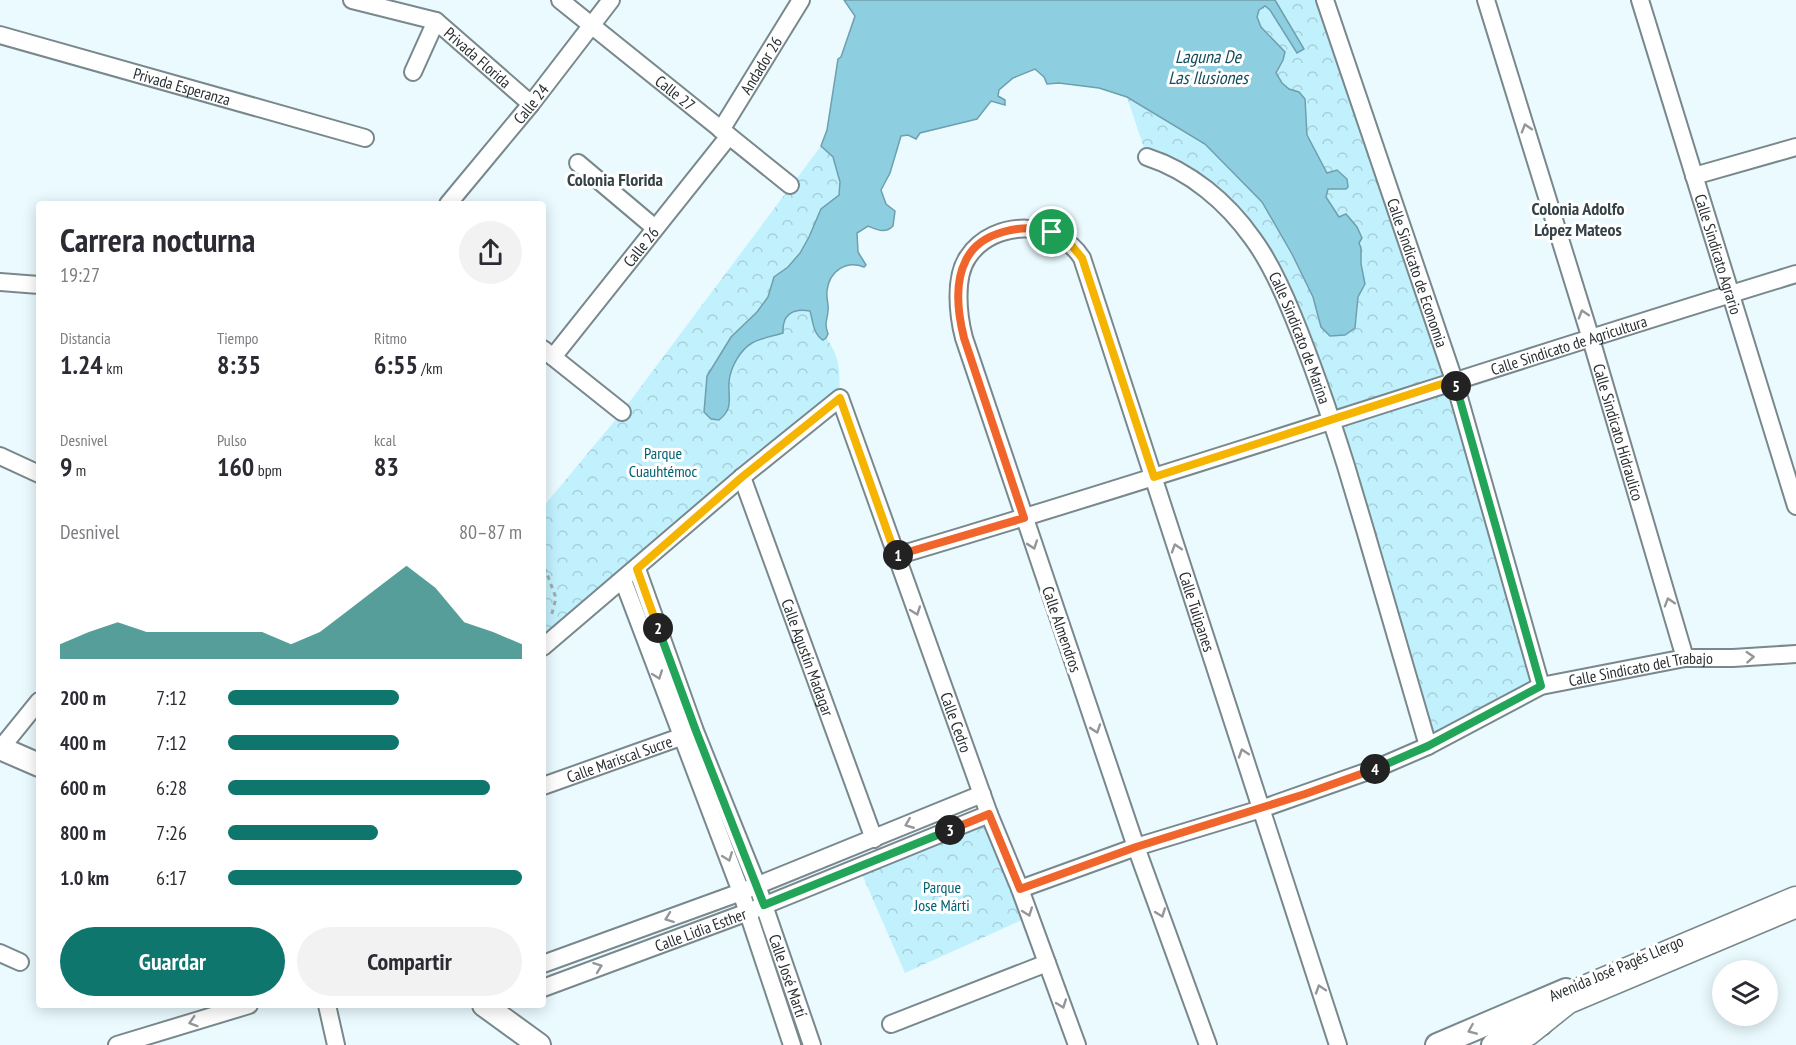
<!DOCTYPE html>
<html lang="es">
<meta charset="utf-8">
<style>
:root{--surface:#fff;--page:#f2f2f3;--text:#2b2b33;--muted:#7c7c81;--accent:#0f766e}
body{margin:0;font-family:"PT Sans Narrow",sans-serif;background:var(--page);color:var(--text);height:100vh;display:flex;flex-direction:column;font-size:22px;white-space:nowrap}
*{box-sizing:border-box;margin:0}
p{font-size:20px;color:var(--muted)}
.icon{flex:none;width:33px;height:33px;fill:none;stroke:currentColor;stroke-width:2;stroke-linecap:round;stroke-linejoin:round}
.map{position:relative;flex:1;overflow:hidden}
.details{position:absolute;left:36px;top:201px;width:510px;height:807px;display:flex;flex-direction:column;background:var(--surface);border-radius:6px;box-shadow:0 3px 15px #0003}
.details>*{flex:none}
.fabs{position:absolute;left:1712px;top:960px;display:grid;gap:12px}
.fabs a{display:grid;place-items:center;width:66px;height:66px;border-radius:50%;background:var(--surface);box-shadow:0 3px 15px #0003;font-size:30px}
.pin{position:absolute;display:grid;place-items:center;width:51px;height:51px;color:#fff;margin:-26px;border:3px solid #fff;border-radius:50%;box-shadow:0 2px 6px #0007}
.km{position:absolute;width:30px;height:30px;margin:-15px;border-radius:50%;background:#222;color:#fff;font-size:16px;line-height:30px;text-align:center}
.round{display:grid;place-items:center;flex:none;width:63px;height:63px;border-radius:32px;background:var(--page)}
.headline{display:flex;align-items:center;justify-content:space-between;height:102px;padding:0 24px}
h1{font-size:33px;font-weight:700;line-height:45px}
.figures{display:grid;grid-template-columns:repeat(3,1fr);gap:9px;height:102px;padding:6px 24px}
.figures div{display:grid;align-content:center}
.figures b{font-size:26px;font-weight:700}
.figures small{font-size:16px;font-weight:400}
.figures p{font-size:16px}
.chart{height:168px;padding:12px 24px}
.chart p{display:flex;justify-content:space-between}
.chart svg{width:100%;height:108px;margin-top:6px;fill:var(--accent);opacity:.7}
.action{display:flex;gap:12px;margin-top:auto;padding:12px 24px}
.action a{flex:1;height:69px;border-radius:36px;background:var(--accent);color:#fff;font-size:24px;font-weight:700;line-height:69px;text-align:center}
.action a+a{background:var(--page);color:var(--text)}
ul{padding:0 24px;list-style:none;font-size:20px}
li{display:grid;grid-template-columns:96px 72px 1fr;align-items:center;height:45px}
li i{height:15px;border-radius:8px;background:var(--accent)}
.map>svg:first-child{display:block}
.forest{fill:url(#forest-crowns)}
.water{fill:#8dcfe1;stroke:#6f9fac;stroke-width:1.5}
.lines{fill:none;stroke-linecap:round;stroke-linejoin:round}
.street-casing{stroke:#79888c;stroke-width:20}
.secondary-casing{stroke:#79888c;stroke-width:26}
.highway-casing{stroke:#79888c;stroke-width:33}
.path{stroke:#a0acb0;stroke-width:3;stroke-dasharray:4.5 4.5;stroke-linecap:butt}
.street{stroke:#fff;stroke-width:16}
.secondary{stroke:#fff;stroke-width:22}
.highway{stroke:#fff;stroke-width:30}
.oneway{stroke:#949798}
.split-1-casing{stroke:#fff;stroke-width:12}
.split-2-casing{stroke:#fff;stroke-width:12}
.split-3-casing{stroke:#fff;stroke-width:12}
.split-4-casing{stroke:#fff;stroke-width:12}
.split-5-casing{stroke:#fff;stroke-width:12}
.split-6-casing{stroke:#fff;stroke-width:12}
.split-1{stroke:#f0652b;stroke-width:8}
.split-2{stroke:#f5b400;stroke-width:8}
.split-3{stroke:#22a559;stroke-width:8}
.split-4{stroke:#f0652b;stroke-width:8}
.split-5{stroke:#22a559;stroke-width:8}
.split-6{stroke:#f5b400;stroke-width:8}
.labels{text-anchor:middle;stroke-width:6;stroke-linejoin:round;paint-order:stroke}
.street-label{font-size:16px;fill:#292f31;stroke:#fff}
.park-label{font-size:16px;fill:#006072;stroke:#fff}
.water-label{font-size:18px;font-style:italic;fill:#144c5a;stroke:#fff}
.neighbourhood-label{font-size:18px;font-weight:bold;fill:#354246;stroke:#fff}
</style>
<div class="map">
<svg width="1796" height="1045" viewBox="0 0 1796 1045">
<defs>
<pattern id="forest-crowns" width="20" height="18" patternUnits="userSpaceOnUse" patternTransform="scale(1.5)"><rect width="20" height="18" fill="#c2f1fe"/><path d="M2 6a3 3 0 1 1 6 0M12 15a3 3 0 1 1 6 0" fill="none" stroke="#a7cfda"/></pattern>
</defs>
<rect width="100%" height="100%" fill="#eafaff"/>
<path class="forest" d="M1260,0H1325L1454,380L1541,686L1428,746L1299,332L1234,215L1147,157L1127,97L1205,144L1262,202L1292,254L1313,297L1321,327L1357,320L1358,297L1365,284L1326,197L1297,103L1285,92L1276,73L1270,46L1257,17Z
M821,146C838,161 841,172 839,195L821,209L809,237L799,253L788,267L774,277L768,297L757,312L731,337L720,355L707,376L704,412L711,419L719,420C734,408 728,400 729,382C730,368 740,350 752,343C761,338 773,336 783,333C782,314 792,308 810,311L813,323L823,340L826,338C842,359 839,374 840,398L543,647V507L622,412Z
M984,819L1024,919L905,973L861,872Z"/>
<path class="water" d="M844,0H1275L1304,49L1297,53L1270,10L1265,6L1259,10L1257,17L1261,27L1285,52L1283,60L1276,73L1282,83L1289,89L1299,92L1305,99L1307,135L1327,173L1337,170L1347,179L1348,187L1346,189H1328L1326,197L1339,217L1346,214L1357,227L1362,238L1359,243L1361,248V264L1365,284L1358,297L1355,328L1345,335L1330,336L1321,327L1313,297L1292,254L1262,202L1205,144L1127,97L1099,88L1059,83L1047,84L1044,77L1035,69L1013,78L999,90L998,96L1005,100V105L991,101L977,119L920,133L916,139L908,135L901,136L890,173L881,190L886,204L895,211L893,226C885,234 878,230 868,226L857,233L858,252L866,265L864,267C846,260 829,271 827,291C826,298 829,304 828,311C827,322 824,322 828,334L826,338L823,340C813,334 813,321 810,311C792,308 782,315 783,333C774,336 761,338 752,343C740,350 730,368 729,382C728,399 734,408 719,420L711,419L704,412L707,376L720,355L731,337L757,312L768,297L774,277L788,267L800,253L809,237L821,209L839,195L840,182L833,157L821,146L827,130L838,59L841,57L855,16Z"/>
<g class="lines">
<g class="street-casing">
<g id="street">
<path id="s1" d="M352,0L436,21L531,104"/>
<path id="s2" d="M560,0L790,185"/>
<path id="s3" d="M1325,0L1454,380L1541,686"/>
<path id="s4" d="M1486,0L1591,339L1685,658"/>
<path id="s5" d="M1640,0L1796,506"/>
<path id="s6" d="M0,35L365,138"/>
<path d="M413,72L436,21"/>
<path id="s7" d="M721,130L801,0"/>
<path id="s8" d="M1147,157C1190,171 1227,202 1253,239C1270,262 1282,289 1293,316C1313,365 1330,415 1346,466C1374,559 1401,652 1428,746"/>
<path d="M578,163L655,228"/>
<path d="M1694,176L1796,147"/>
<path id="s9" d="M448,204L531,104L611,0"/>
<path d="M0,282L39,285"/>
<path d="M543,349L622,412"/>
<path id="s10" d="M553,357L729,136"/>
<path d="M0,456L39,474"/>
<path id="s11" d="M742,477L874,839"/>
<path id="s12" d="M896,556C1197,467 1495,366 1796,274"/>
<path id="s13" d="M637,569L695,731L757,885L812,1045"/>
<path d="M623,580L741,892L792,1045"/>
<path id="s14" d="M543,647L742,477L840,398L989,814L1020,889L1077,1045"/>
<path d="M1,748L39,701"/>
<path id="s15" d="M543,786L689,734"/>
<path id="s16" d="M1020,889L1136,847L1261,809L1377,768L1428,746L1541,686L1685,658H1733L1796,654"/>
<path d="M0,953L20,962"/>
<path d="M543,964L741,892L982,794"/>
<path id="s17" d="M543,988L748,912L989,814"/>
<path d="M327,1005L336,1045"/>
<path d="M891,1024L1047,963"/>
<path d="M117,1045L249,1005"/>
<path id="s18" d="M1208,1045L1136,847L964,338C958,315 954,277 968,257C994,218 1058,220 1082,258L1338,1045"/>
</g>
</g>
<g class="secondary-casing">
<path id="secondary" d="M0,748L39,765
M484,1005L539,1045
M1437,1045L1566,990
M1493,1045L1541,1024"/>
</g>
<g class="highway-casing">
<path id="highway" d="M1526,1031L1566,999L1796,902"/>
</g>
<path class="path" d="M543,568L546,571L556,598L551,617"/>
<use href="#street" class="street"/>
<use href="#secondary" class="secondary"/>
<use href="#highway" class="highway"/>
</g>
<defs><path id="oneway-chevron" d="M-2-3.5L2.5 0L-2 3.5" fill="none" stroke-width="1.6" stroke-linecap="round" stroke-linejoin="round" transform="scale(1.5)"/></defs>
<g class="oneway">
<use href="#oneway-chevron" transform="translate(1526 128) rotate(-107)"/>
<use href="#oneway-chevron" transform="translate(1583 314) rotate(-107)"/>
<use href="#oneway-chevron" transform="translate(1033 545) rotate(71)"/>
<use href="#oneway-chevron" transform="translate(1176 548) rotate(-108)"/>
<use href="#oneway-chevron" transform="translate(1669 602) rotate(-107)"/>
<use href="#oneway-chevron" transform="translate(916 611) rotate(70)"/>
<use href="#oneway-chevron" transform="translate(1750 657) rotate(-4)"/>
<use href="#oneway-chevron" transform="translate(658 675) rotate(70)"/>
<use href="#oneway-chevron" transform="translate(1096 729) rotate(71)"/>
<use href="#oneway-chevron" transform="translate(1243 753) rotate(-108)"/>
<use href="#oneway-chevron" transform="translate(909 824) rotate(158)"/>
<use href="#oneway-chevron" transform="translate(728 857) rotate(69)"/>
<use href="#oneway-chevron" transform="translate(1028 912) rotate(70)"/>
<use href="#oneway-chevron" transform="translate(1161 913) rotate(70)"/>
<use href="#oneway-chevron" transform="translate(669 918) rotate(160)"/>
<use href="#oneway-chevron" transform="translate(598 967) rotate(-20)"/>
<use href="#oneway-chevron" transform="translate(1320 989) rotate(-108)"/>
<use href="#oneway-chevron" transform="translate(1062 1004) rotate(70)"/>
<use href="#oneway-chevron" transform="translate(193 1022) rotate(163)"/>
<use href="#oneway-chevron" transform="translate(1472 1030) rotate(157)"/>
</g>
<g class="lines">
<g class="split-1-casing">
<path id="split-1" d="M898,555L1024,518L964,338C958,314 954,283 966,260C980,231 1024,223 1052,232"/>
</g>
<g class="split-2-casing">
<path id="split-2" d="M658,628L637,569L742,477L840,398L896,556L898,555"/>
</g>
<g class="split-3-casing">
<path id="split-3" d="M658,628L696,731L764,905L950,830"/>
</g>
<g class="split-4-casing">
<path id="split-4" d="M950,830L989,814L1020,889L1136,847L1305,794L1375,769"/>
</g>
<g class="split-5-casing">
<path id="split-5" d="M1375,769L1428,746L1541,686L1456,386"/>
</g>
<g class="split-6-casing">
<path id="split-6" d="M1052,232L1072,246L1082,258L1154,477L1454,380L1456,386"/>
</g>
<use href="#split-1" class="split-1"/>
<use href="#split-2" class="split-2"/>
<use href="#split-3" class="split-3"/>
<use href="#split-4" class="split-4"/>
<use href="#split-5" class="split-5"/>
<use href="#split-6" class="split-6"/>
</g>
<g class="labels">
<g class="street-label">
<text dy="6" stroke="none"><textPath href="#s1" startOffset="142">Privada Florida</textPath></text>
<text dy="6" stroke="none"><textPath href="#s7" startOffset="76">Andador 26</textPath></text>
<text dy="6" stroke="none"><textPath href="#s6" startOffset="189">Privada Esperanza</textPath></text>
<text dy="6" stroke="none"><textPath href="#s2" startOffset="148">Calle 27</textPath></text>
<text dy="6" stroke="none"><textPath href="#s9" startOffset="130">Calle 24</textPath></text>
<text dy="6" stroke="none"><textPath href="#s10" startOffset="141">Calle 26</textPath></text>
<text dy="6" stroke="none"><textPath href="#s5" startOffset="266">Calle Sindicato Agrario</textPath></text>
<text dy="6" stroke="none"><textPath href="#s3" startOffset="288">Calle Sindicato de Economia</textPath></text>
<text dy="6" stroke="none"><textPath href="#s8" startOffset="246">Calle Sindicato de Marina</textPath></text>
<text dy="6" stroke="none"><textPath href="#s12" startOffset="705">Calle Sindicato de Agricultura</textPath></text>
<text dy="6" stroke="none"><textPath href="#s4" startOffset="452">Calle Sindicato Hidraulico</textPath></text>
<text dy="6" stroke="none"><textPath href="#s18" startOffset="1336">Calle Tulipanes</textPath></text>
<text transform="translate(1062 629) rotate(71)" y="6">Calle Almendros</text>
<text dy="6" stroke="none"><textPath href="#s11" startOffset="192">Calle Agustín Madagar</textPath></text>
<text dy="6" stroke="none"><textPath href="#s16" startOffset="662">Calle Sindicato del Trabajo</textPath></text>
<text dy="6" stroke="none"><textPath href="#s14" startOffset="732">Calle Cedro</textPath></text>
<text dy="6" stroke="none"><textPath href="#s15" startOffset="81">Calle Mariscal Sucre</textPath></text>
<text dy="6" stroke="none"><textPath href="#s17" startOffset="168">Calle Lidia Esther</textPath></text>
<text transform="translate(1616 968) rotate(-23)" y="6">Avenida José Pagés Llergo</text>
<text dy="6" stroke="none"><textPath href="#s13" startOffset="434">Calle José Martí</textPath></text>
</g>
<g class="park-label">
<text x="663" y="459">Parque<tspan x="663" dy="18">Cuauhtémoc</tspan></text>
<text x="942" y="893">Parque<tspan x="942" dy="18">Jose Márti</tspan></text>
</g>
<g class="water-label">
<text x="1208" y="63">Laguna De<tspan x="1208" dy="21">Las Ilusiones</tspan></text>
</g>
<g class="neighbourhood-label">
<text x="615" y="186">Colonia Florida</text>
<text x="1578" y="215">Colonia Adolfo<tspan x="1578" dy="21">López Mateos</tspan></text>
</g>
</g>
</svg>
<div class="fabs">
<a><svg class="icon" aria-label="layers" viewBox="0 0 24 24"><path d="M12 4l9 5-9 5-9-5zM3 14l9 5 9-5"/></svg></a>
</div>
<div class="pin" style="left:1052px;top:232px;background:#1e9e55"><svg class="icon" aria-label="arrive" viewBox="0 0 24 24"><path d="M6 21V4h12l-3 4 3 4H6"/></svg></div>
<b class="km" style="left:898px;top:555px">1</b>
<b class="km" style="left:658px;top:628px">2</b>
<b class="km" style="left:950px;top:830px">3</b>
<b class="km" style="left:1375px;top:769px">4</b>
<b class="km" style="left:1456px;top:386px">5</b>
<section class="details">
<div class="headline"><div><h1>Carrera nocturna</h1><p>19:27</p></div><a class="round"><svg class="icon" aria-label="share" viewBox="0 0 24 24"><path d="M12 15V3M7 8l5-5 5 5M5 13v7h14v-7"/></svg></a></div>
<div class="figures">
<div><p>Distancia</p><b>1.24<small> km</small></b></div>
<div><p>Tiempo</p><b>8:35</b></div>
<div><p>Ritmo</p><b>6:55<small> /km</small></b></div>
</div>
<div class="figures">
<div><p>Desnivel</p><b>9<small> m</small></b></div>
<div><p>Pulso</p><b>160<small> bpm</small></b></div>
<div><p>kcal</p><b>83</b></div>
</div>
<div class="chart"><p><span>Desnivel</span>80–87 m</p>
<svg viewBox="0 0 160 44" preserveAspectRatio="none"><path d="M0 44V38L10 33L20 29L30 33L40 33L50 33L60 33L70 33L80 38L90 33L100 24L110 15L120 6L130 15L140 29L150 33L160 38V44z"/></svg>
</div>
<ul>
<li><b>200 m</b>7:12<i style="width:58%"></i></li>
<li><b>400 m</b>7:12<i style="width:58%"></i></li>
<li><b>600 m</b>6:28<i style="width:89%"></i></li>
<li><b>800 m</b>7:26<i style="width:51%"></i></li>
<li><b>1.0 km</b>6:17<i style="width:100%"></i></li>
</ul>
<div class="action"><a>Guardar</a><a>Compartir</a></div>
</section>
</div>
